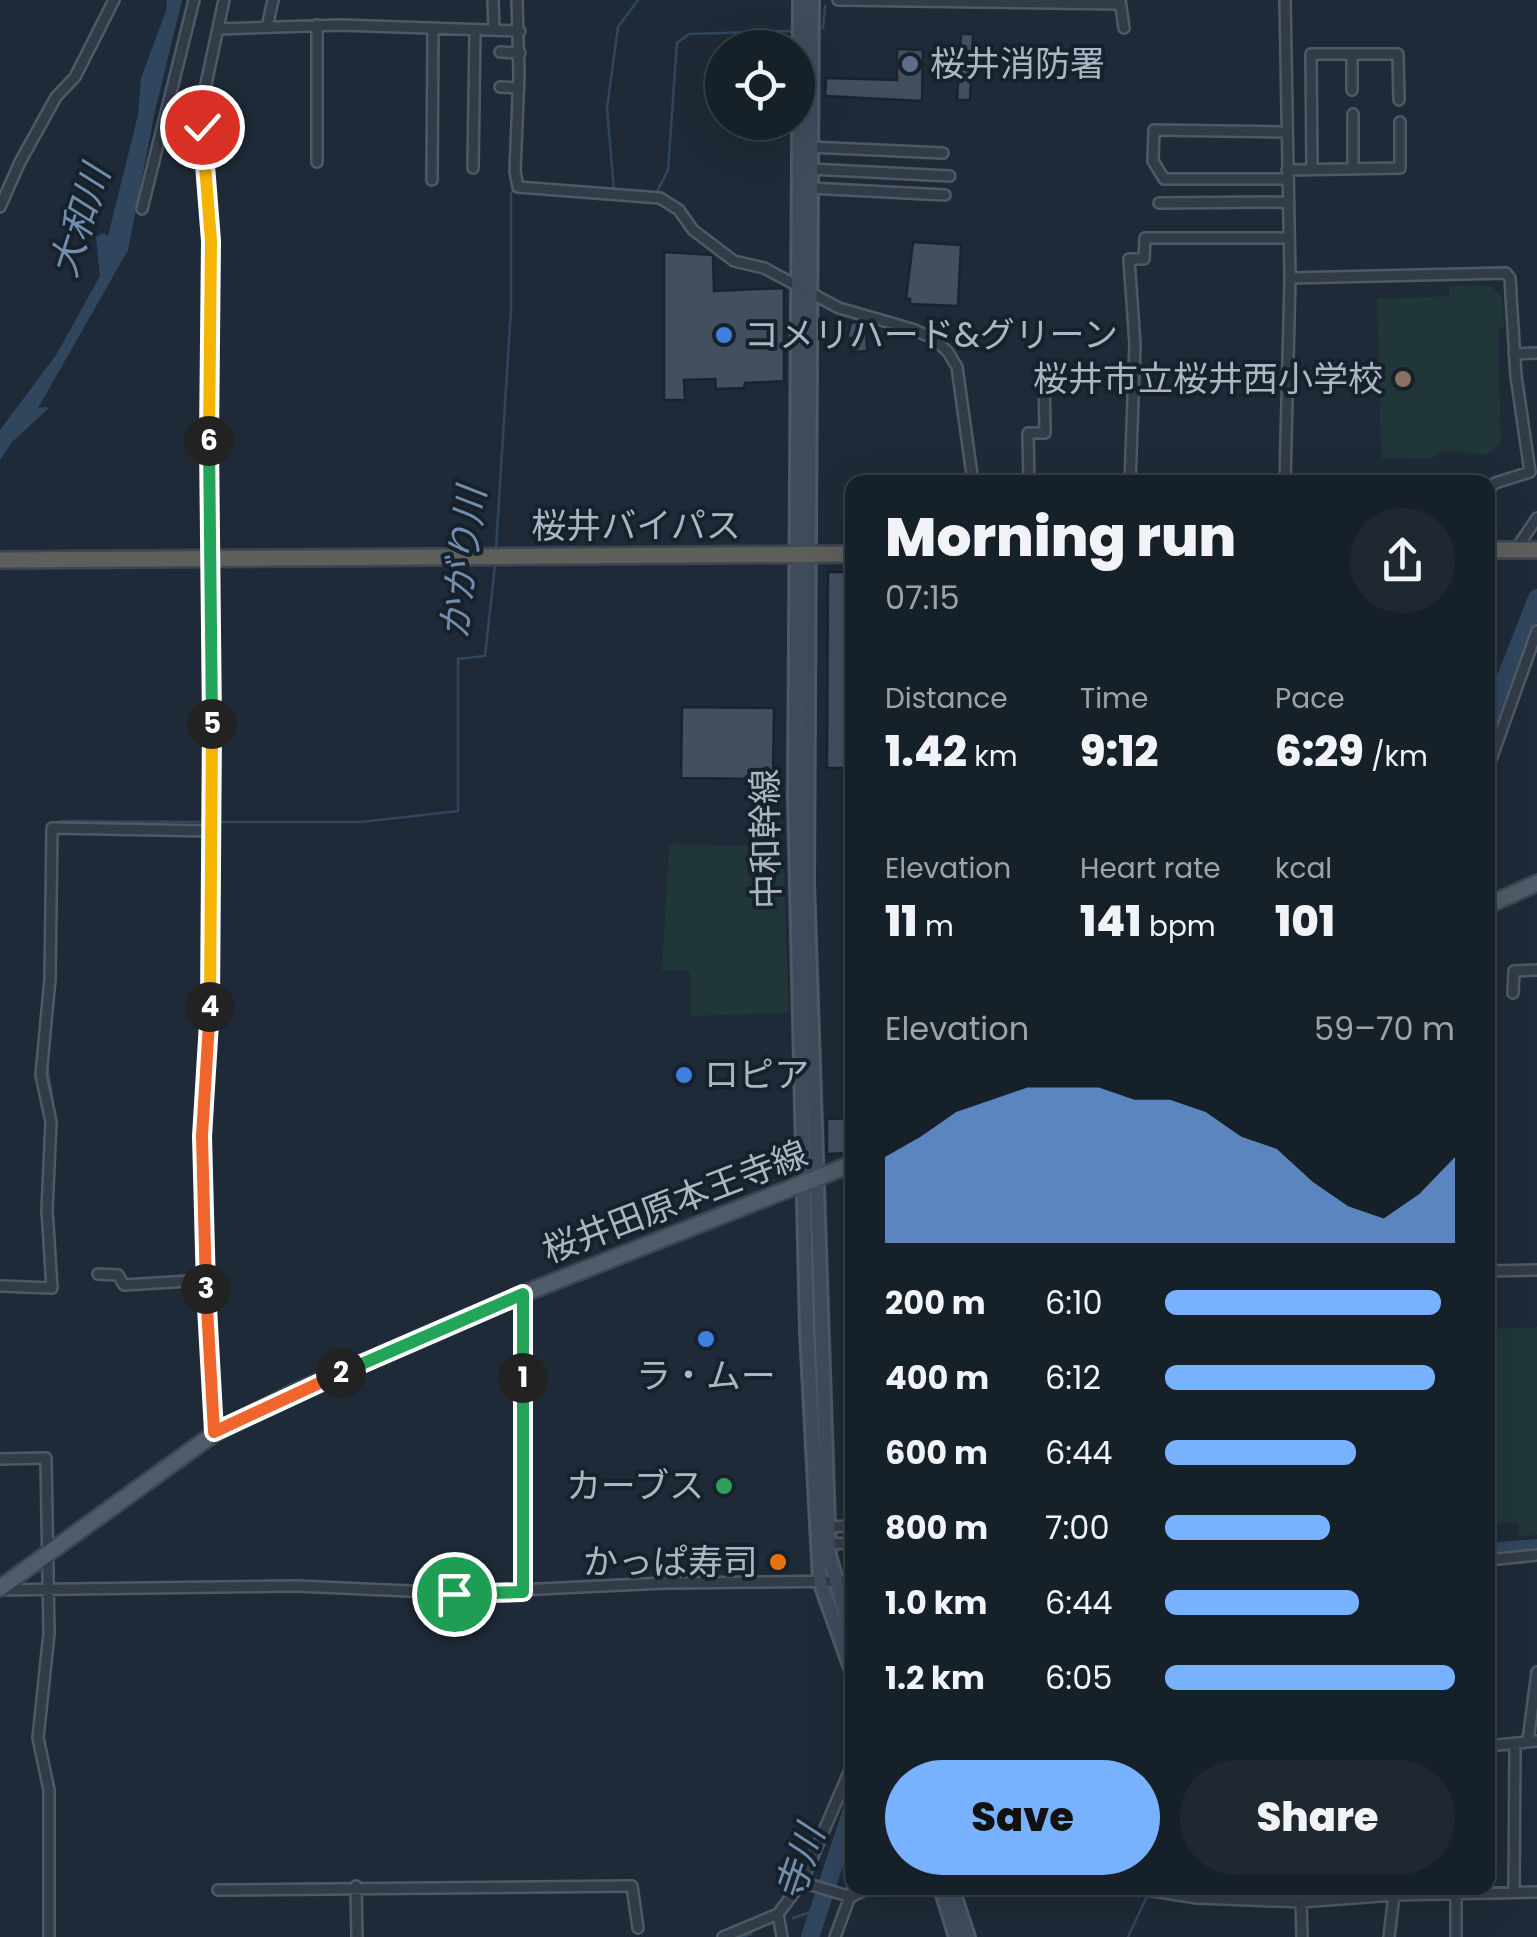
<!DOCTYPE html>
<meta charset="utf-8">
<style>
:root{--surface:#162029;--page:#1f2831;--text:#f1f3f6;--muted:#9ea3a8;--line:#353e46;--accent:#78b1fd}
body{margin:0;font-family:Poppins,"Noto Sans JP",sans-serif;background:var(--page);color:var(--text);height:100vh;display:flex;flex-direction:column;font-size:38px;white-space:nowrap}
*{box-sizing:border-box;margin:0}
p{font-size:32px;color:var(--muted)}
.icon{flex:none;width:55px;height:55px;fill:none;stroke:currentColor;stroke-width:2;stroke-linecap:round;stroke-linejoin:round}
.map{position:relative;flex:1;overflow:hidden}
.sheet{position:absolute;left:845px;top:475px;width:650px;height:1420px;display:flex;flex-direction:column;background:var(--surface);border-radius:20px;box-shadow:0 10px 40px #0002,0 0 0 2px var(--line)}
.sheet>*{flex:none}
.buttons{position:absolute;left:705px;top:30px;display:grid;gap:20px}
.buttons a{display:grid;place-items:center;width:110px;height:110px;border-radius:50%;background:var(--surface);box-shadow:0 10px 40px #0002,0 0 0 2px var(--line);font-size:50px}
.pin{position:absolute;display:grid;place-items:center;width:85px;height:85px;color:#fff;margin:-42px;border:5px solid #fff;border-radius:50%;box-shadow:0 2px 10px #0007}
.km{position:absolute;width:50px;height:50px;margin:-25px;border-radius:50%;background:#222;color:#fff;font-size:28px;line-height:50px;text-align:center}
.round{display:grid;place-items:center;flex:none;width:105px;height:105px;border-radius:52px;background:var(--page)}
.overview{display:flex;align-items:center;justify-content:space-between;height:170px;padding:0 40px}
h1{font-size:55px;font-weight:800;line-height:75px}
.stats{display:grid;grid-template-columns:repeat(3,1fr);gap:15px;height:170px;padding:10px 40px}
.stats div{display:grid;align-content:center}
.stats b{font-size:42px;font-weight:800}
.stats small{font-size:28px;font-weight:400}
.stats p{font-size:28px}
.chart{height:280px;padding:20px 40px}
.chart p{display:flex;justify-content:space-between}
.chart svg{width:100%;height:180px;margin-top:10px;fill:var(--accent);opacity:.7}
.button{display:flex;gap:20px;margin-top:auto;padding:20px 40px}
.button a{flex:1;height:115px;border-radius:60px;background:var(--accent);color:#111;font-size:40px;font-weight:800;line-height:115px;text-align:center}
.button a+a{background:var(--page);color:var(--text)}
ul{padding:0 40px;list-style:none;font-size:32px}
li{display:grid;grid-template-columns:160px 120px 1fr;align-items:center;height:75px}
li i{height:25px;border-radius:12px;background:var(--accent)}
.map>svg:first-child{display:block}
.green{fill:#203638}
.water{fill:#30465f}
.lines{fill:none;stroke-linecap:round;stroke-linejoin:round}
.stream{stroke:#30465f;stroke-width:2.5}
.river{stroke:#30465f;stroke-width:18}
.building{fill:#414f5f;stroke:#19232e;stroke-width:2.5}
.minor-casing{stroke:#4f5966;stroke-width:14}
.secondary-casing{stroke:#4f5966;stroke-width:18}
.primary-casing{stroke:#3b4551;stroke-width:20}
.trunk-casing{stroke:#3c4652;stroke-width:20}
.minor{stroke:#323c47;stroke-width:9}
.secondary{stroke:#3f4b5b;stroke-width:12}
.primary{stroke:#4f5b68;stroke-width:15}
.trunk{stroke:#5e5e5b;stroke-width:15}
.split-1-casing{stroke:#fff;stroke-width:20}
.split-2-casing{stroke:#fff;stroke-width:20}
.split-3-casing{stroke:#fff;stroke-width:20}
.split-4-casing{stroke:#fff;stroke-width:20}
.split-5-casing{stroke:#fff;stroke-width:20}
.split-6-casing{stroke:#fff;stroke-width:20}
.split-7-casing{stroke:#fff;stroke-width:20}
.split-1{stroke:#22a559;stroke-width:12}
.split-2{stroke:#22a559;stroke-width:12}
.split-3{stroke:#f0652b;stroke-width:12}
.split-4{stroke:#f0652b;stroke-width:12}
.split-5{stroke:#f5b400;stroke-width:12}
.split-6{stroke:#22a559;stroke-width:12}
.split-7{stroke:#f5b400;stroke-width:12}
.service-dot{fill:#5c6f8a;stroke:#17212b;stroke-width:4}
.shop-dot{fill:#3f7fe0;stroke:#17212b;stroke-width:4}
.education-dot{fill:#8d6e63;stroke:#17212b;stroke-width:4}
.leisure-dot{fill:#2e9e5b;stroke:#17212b;stroke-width:4}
.food-dot{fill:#e8710a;stroke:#17212b;stroke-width:4}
.labels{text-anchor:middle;stroke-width:8;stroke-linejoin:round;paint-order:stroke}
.poi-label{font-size:35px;fill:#abb6c5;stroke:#17212b;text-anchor:start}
.street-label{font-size:35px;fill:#abb6c5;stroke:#17212b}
.water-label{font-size:38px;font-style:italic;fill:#728eaf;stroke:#17212b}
</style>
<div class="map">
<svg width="1537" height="1937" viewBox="0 0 1537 1937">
<rect width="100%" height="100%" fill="#1e2a37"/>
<path class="green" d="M1489,285L1502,296L1504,328L1498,329L1501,442L1488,455L1444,451L1430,459L1381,458L1377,299L1449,296V286Z
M669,844L783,846L789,1013L691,1016L690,971H662Z
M1537,1327V1535L1519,1536L1518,1523H1488V1329Z"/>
<path class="water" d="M167,0H182L155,111L128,250L38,408L50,407L12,442L0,460V430L56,355L100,276L96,237L104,233L108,236L138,115L141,78L166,11Z"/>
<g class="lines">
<path class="stream" d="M823,28L825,6
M562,186L604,189
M614,190L607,108L618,27L638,0
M656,194L668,170L677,43L689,34L790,31
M496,548L511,309V194L514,188
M60,821L209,822
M217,822H361L458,811V659L485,656L495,565
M56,847L57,834
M54,1166L55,1115L47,1065L55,965
M0,1291L40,1292
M793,1918L817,1910
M742,1937L751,1934
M1128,1937L1148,1894"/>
<path class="river" d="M1488,723L1537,598
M1488,1552L1537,1548
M810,1937L852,1810"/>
</g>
<path class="building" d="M961,34H973L970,100H957Z
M897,49L923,50L922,101L825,96L826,78L897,80Z
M913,242L961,245L958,306L910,304V299H906Z
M664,252L713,255L714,291L784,288V381L745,383L744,388L716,389L715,379L684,380L685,400H664Z
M851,322L866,324L867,351L851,352V338H847Z
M828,572H852V768H827Z
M682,707L774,708L773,779L681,778Z
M852,1118V1153L827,1154V1119Z"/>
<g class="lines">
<g class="minor-casing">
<path id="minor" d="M493,0L494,30
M517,0L519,74L515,171L518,187L660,198L679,210L693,230L734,261L764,268L839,308L912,329L933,338L948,352L957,367L973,482
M838,0L1120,4
M1120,0L1124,28
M267,27L273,0
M218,29L341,25L520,31
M500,52L520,53
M1352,54V90
M500,87L519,88
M1353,114V169
M1286,132L1154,130L1153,161L1164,179H1287
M810,147L943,153
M317,162V25
M473,168L475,30
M810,169L950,176
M1312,169L1311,54H1398L1399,100
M1287,170L1400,168V122
M432,180L433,29
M810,188L945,195
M1159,203L1288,202
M0,207L20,162L56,97L75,77L114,0
M142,209L194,0
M1290,278L1506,273L1510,278L1516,376L1530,472L1495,483L1488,490
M1514,354L1537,353
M1029,482L1028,433H1045L1044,370
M1130,482L1135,344L1129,259H1144L1145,238H1289
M1285,482L1290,278L1285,0
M1516,549L1537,518
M1488,768L1537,631
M1513,993L1514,971L1537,970
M1488,1271L1537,1270
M98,1274L118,1275L124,1285L205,1280
M0,1286L52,1288L47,1210L51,1122L41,1075L50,979L52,828L212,831
M215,1433L203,1200L211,982L212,662L208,374L211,241L202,127L203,98L224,0
M0,1459L46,1458L49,1633L38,1738L49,1790V1937
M827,1527L852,1526
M828,1544L852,1543
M1488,1560L1537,1555
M0,1590L297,1586L454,1593L664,1583L852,1581
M523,1592V1295
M1528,1741L1537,1672
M1488,1746L1537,1741
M802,1882L851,1897L868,1888
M356,1886L357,1937
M1134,1888L1197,1898L1301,1902L1394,1895L1537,1892
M218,1890L632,1886L638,1928
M1514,1892L1515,1745
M1456,1894V1937
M1301,1902L1302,1937
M723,1937L778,1914
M782,1937L778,1914L802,1882L852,1765
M835,1937L853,1888
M1389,1937L1394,1895"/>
</g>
<g class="secondary-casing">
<path id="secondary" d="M800,0L795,797L807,1331L820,1581L852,1671
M812,0L807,882L829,1555L852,1639
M941,1888L956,1937
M952,1888L968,1937"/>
</g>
<g class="primary-casing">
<path id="primary" d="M1488,905L1537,883
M0,1588L215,1433L293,1393L523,1294L852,1164"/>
</g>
<g class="trunk-casing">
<path id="trunk" d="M1488,550H1537
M0,560L852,554"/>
</g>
<use href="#minor" class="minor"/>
<use href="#secondary" class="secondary"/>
<use href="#primary" class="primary"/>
<use href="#trunk" class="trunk"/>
</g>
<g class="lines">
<g class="split-1-casing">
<path id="split-1" d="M454,1594L523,1592V1378"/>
</g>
<g class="split-2-casing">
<path id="split-2" d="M341,1373L523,1294V1378"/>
</g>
<g class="split-3-casing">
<path id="split-3" d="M206,1289L214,1432L341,1373"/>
</g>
<g class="split-4-casing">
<path id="split-4" d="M206,1289L202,1136L210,1007"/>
</g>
<g class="split-5-casing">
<path id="split-5" d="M210,1007L212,724"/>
</g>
<g class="split-6-casing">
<path id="split-6" d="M209,441L212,724"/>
</g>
<g class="split-7-casing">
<path id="split-7" d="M202,127L211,241L209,441"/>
</g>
<use href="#split-1" class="split-1"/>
<use href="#split-2" class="split-2"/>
<use href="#split-3" class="split-3"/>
<use href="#split-4" class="split-4"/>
<use href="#split-5" class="split-5"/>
<use href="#split-6" class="split-6"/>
<use href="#split-7" class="split-7"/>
</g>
<circle class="service-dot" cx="910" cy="64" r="10"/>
<g class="shop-dot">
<circle cx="724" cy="335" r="10"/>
<circle cx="684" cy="1075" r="10"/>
<circle cx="706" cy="1339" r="10"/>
</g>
<circle class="education-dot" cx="1403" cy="379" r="10"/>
<circle class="leisure-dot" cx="724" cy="1486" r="10"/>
<circle class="food-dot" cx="778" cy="1562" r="10"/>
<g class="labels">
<g class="poi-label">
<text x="930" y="76">桜井消防署</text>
<text x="744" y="347">コメリハード&amp;グリーン</text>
<text x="1383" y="391" text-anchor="end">桜井市立桜井西小学校</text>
<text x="704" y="1087">ロピア</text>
<text x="706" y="1388" text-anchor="middle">ラ・ムー</text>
<text x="704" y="1498" text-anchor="end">カーブス</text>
<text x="758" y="1574" text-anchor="end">かっぱ寿司</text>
</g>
<g class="street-label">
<text x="636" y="538">桜井バイパス</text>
<text transform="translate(766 839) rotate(-91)" y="12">中和幹線</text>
<text transform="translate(675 1202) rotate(-21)" y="12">桜井田原本王寺線</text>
</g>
<g class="water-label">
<text transform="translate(80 221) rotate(-72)" y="13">大和川</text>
<text transform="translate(463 563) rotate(-83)" y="13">かがり川</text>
<text transform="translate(800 1863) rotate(-71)" y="13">寺川</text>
</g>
</g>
</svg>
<div class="buttons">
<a><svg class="icon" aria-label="locate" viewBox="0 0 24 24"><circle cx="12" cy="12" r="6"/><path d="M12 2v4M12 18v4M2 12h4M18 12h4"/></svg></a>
</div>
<div class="pin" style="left:454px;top:1594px;background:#1e9e55"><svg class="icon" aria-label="arrive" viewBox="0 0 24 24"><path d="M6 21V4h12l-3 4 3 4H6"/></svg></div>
<div class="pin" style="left:202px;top:127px;background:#d93025"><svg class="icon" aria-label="check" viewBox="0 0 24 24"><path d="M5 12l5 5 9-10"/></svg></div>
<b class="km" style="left:523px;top:1378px">1</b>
<b class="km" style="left:341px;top:1373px">2</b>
<b class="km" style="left:206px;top:1289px">3</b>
<b class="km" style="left:210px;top:1007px">4</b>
<b class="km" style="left:212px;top:724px">5</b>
<b class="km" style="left:209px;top:441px">6</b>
<section class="sheet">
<div class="overview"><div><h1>Morning run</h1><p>07:15</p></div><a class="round"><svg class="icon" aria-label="share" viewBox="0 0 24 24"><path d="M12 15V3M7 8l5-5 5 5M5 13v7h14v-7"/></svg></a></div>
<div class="stats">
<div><p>Distance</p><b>1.42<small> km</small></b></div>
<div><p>Time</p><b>9:12</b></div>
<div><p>Pace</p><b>6:29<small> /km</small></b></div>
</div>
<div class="stats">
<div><p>Elevation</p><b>11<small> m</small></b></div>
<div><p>Heart rate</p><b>141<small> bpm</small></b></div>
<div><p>kcal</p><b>101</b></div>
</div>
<div class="chart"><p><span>Elevation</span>59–70 m</p>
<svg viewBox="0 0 160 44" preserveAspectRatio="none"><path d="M0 44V23L10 18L20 12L30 9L40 6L50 6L60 6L70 9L80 9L90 12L100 18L110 21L120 29L130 35L140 38L150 32L160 23V44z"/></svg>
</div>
<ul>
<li><b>200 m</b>6:10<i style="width:95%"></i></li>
<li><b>400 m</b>6:12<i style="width:93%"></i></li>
<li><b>600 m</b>6:44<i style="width:66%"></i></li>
<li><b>800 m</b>7:00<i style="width:57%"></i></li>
<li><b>1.0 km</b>6:44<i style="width:67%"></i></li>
<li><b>1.2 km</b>6:05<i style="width:100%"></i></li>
</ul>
<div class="button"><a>Save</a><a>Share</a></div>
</section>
</div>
